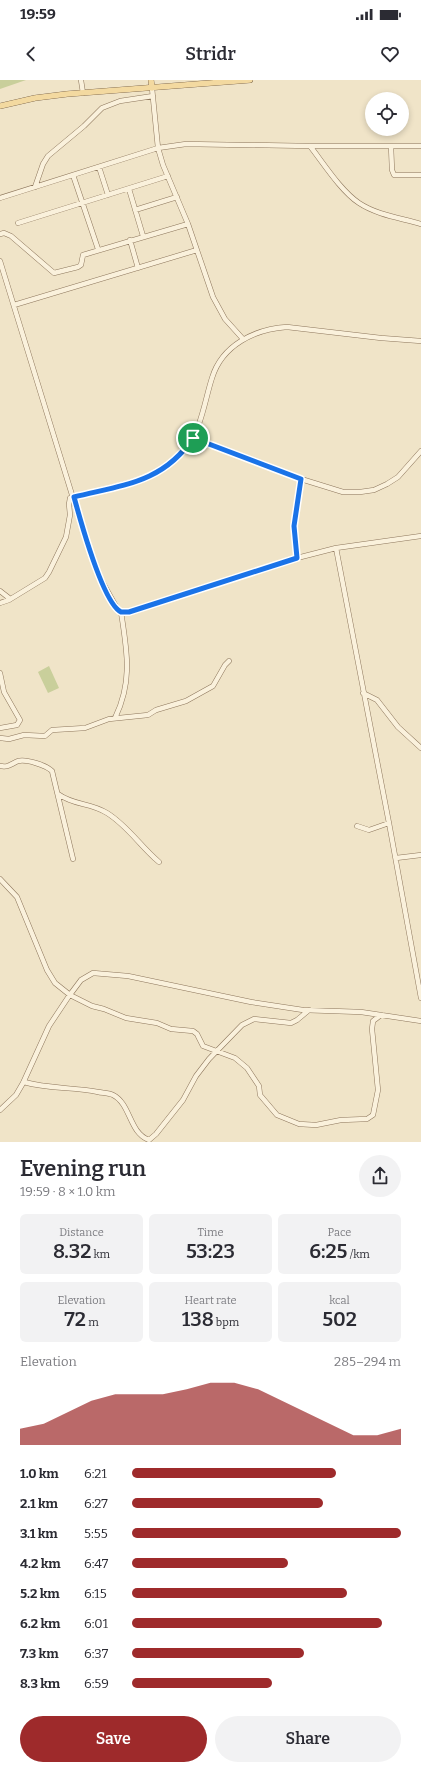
<!DOCTYPE html>
<meta charset="utf-8">
<style>
:root{--surface:#fff;--page:#f2f2f3;--text:#2b2b33;--muted:#7c7c81;--accent:#9e2a2b}
body{margin:0;font-family:Bitter,serif;background:var(--page);color:var(--text);height:100vh;display:flex;flex-direction:column;font-size:15px;white-space:nowrap}
*{box-sizing:border-box;margin:0}
p{font-size:13px;color:var(--muted)}
.icon{flex:none;width:22px;height:22px;fill:none;stroke:currentColor;stroke-width:2;stroke-linecap:round;stroke-linejoin:round}
.map{position:relative;height:1062px;overflow:hidden}
.details{display:flex;flex-direction:column;background:var(--surface);flex:1}
.details>*{flex:none}
.buttons{position:absolute;left:365px;top:12px;display:grid;gap:8px}
.buttons a{display:grid;place-items:center;width:44px;height:44px;border-radius:50%;background:var(--surface);box-shadow:0 2px 6px #0003;font-size:20px}
.pin{position:absolute;display:grid;place-items:center;width:34px;height:34px;color:#fff;margin:-17px;border:2px solid #fff;border-radius:50%;box-shadow:0 1px 4px #0007}
.round{display:grid;place-items:center;flex:none;width:42px;height:42px;border-radius:21px;background:var(--page)}
.summary{display:flex;align-items:center;justify-content:space-between;height:68px;padding:0 20px}
h1{font-size:22px;font-weight:600;line-height:30px}
.stats{display:grid;grid-template-columns:repeat(3,1fr);gap:6px;height:68px;padding:4px 20px}
.stats div{display:grid;align-content:center;border-radius:6px;background:var(--page);text-align:center}
.stats b{font-size:20px;font-weight:600}
.stats small{font-size:11px;font-weight:400}
.stats p{font-size:11px}
.chart{height:112px;padding:8px 20px}
.chart p{display:flex;justify-content:space-between}
.chart svg{width:100%;height:72px;margin-top:4px;fill:var(--accent);opacity:.7}
.action{display:flex;gap:8px;margin-top:auto;padding:8px 20px}
.action a{flex:1;height:46px;border-radius:24px;background:var(--accent);color:#fff;font-size:16px;font-weight:600;line-height:46px;text-align:center}
.action a+a{background:var(--page);color:var(--text)}
ul{padding:0 20px;list-style:none;font-size:13px}
li{display:grid;grid-template-columns:64px 48px 1fr;align-items:center;height:30px}
li i{height:10px;border-radius:5px;background:var(--accent)}
.status{display:flex;justify-content:space-between;align-items:center;height:28px;padding:0 20px;background:var(--surface);direction:ltr}
.status svg{height:11px;fill:currentColor}
header{display:flex;justify-content:space-between;align-items:center;height:52px;padding:0 20px;background:var(--surface);font-size:18px;font-weight:600}
.map>svg:first-child{display:block}
.green{fill:#c9cf9b}
.lines{fill:none;stroke-linecap:round;stroke-linejoin:round}
.minor-casing{stroke:#8d765c;stroke-width:5.5}
.major-casing{stroke:#5b4430;stroke-width:6}
.minor{stroke:#faf1dc;stroke-width:4.5}
.major{stroke:#f3d9a0;stroke-width:5.5}
.route-casing{stroke:#fff;stroke-width:8}
.route{stroke:#1a73e8;stroke-width:5}
</style>
<div class="status"><b>19:59</b><svg viewBox="0 0 49 12"><path d="M0 12V9h3v3zM5 12V6h3v6zM10 12V3h3v9zM15 12V0h3v12zM26 1h20v11H26zM47 4h2v5h-2z"/></svg></div>
<header><svg class="icon" aria-label="back" viewBox="0 0 24 24"><path d="M15 5l-7 7 7 7"/></svg>Stridr<svg class="icon" aria-label="heart" viewBox="0 0 24 24"><path d="M12 20l-8-8c-3-5 5-10 8-4 3-6 11-1 8 4z"/></svg></header>
<div class="map">
<svg width="421" height="1062" viewBox="0 0 421 1062">
<rect width="100%" height="100%" fill="#f0e4c8"/>
<path class="green" d="M0,0H26L0,9Z
M49,586L59,608L48,613L38,592Z"/>
<g class="lines">
<g class="minor-casing">
<path id="minor" d="M81,0L83,13
M152,8L158,68L163,85L188,144L213,217L225,239L243,259
M310,66C324,84 341,111 359,123C377,135 401,138 421,144
M391,66L392,90L394,95H421
M99,87L108,115
M73,95L98,169
M35,107L43,84L48,76L84,46L102,28L120,21L153,16
M129,109L143,156
M0,118L158,68L186,64L310,66H421
M135,130L177,117
M18,143L168,96
M0,154L4,153L11,156L54,193L78,187L81,185L83,175L188,144
M130,160L138,188
M0,181L85,457L98,494L118,530L125,532H129L297,478L336,468L421,456
M14,225L197,170
M193,358L301,399L343,412H360L374,410L387,404L398,397L421,371
M336,468L389,743L421,918
M297,478L294,446L301,399
M0,511L9,518
M0,523L9,520L45,498L49,492L66,457L70,435L69,424L70,418C82,416 94,412 106,409C136,401 165,395 185,369C202,348 204,323 212,298C222,265 255,249 287,247L381,258L421,261
M0,593L4,612L20,640L17,645L0,648
M363,613L377,620L398,647L421,668
M115,638C133,601 127,571 121,532
M0,658L9,659L24,655L45,656L52,650L85,648L109,639L148,635L156,630L186,621L213,606L225,585L229,581
M0,686C8,688 11,684 18,681C26,679 46,685 52,691L73,779
M58,714C75,726 89,722 107,733C128,746 140,766 159,782
M357,746L369,750L389,743
M396,778L421,775
M0,799L17,817L47,890L55,903L70,915L92,926L104,929L126,938L157,943L171,949L193,951L197,954L203,966L235,978L247,988L259,1006L260,1015L277,1035L299,1044L316,1045L341,1040L367,1039L373,1035L378,1010L372,949L373,941L381,935
M24,1002C48,1009 73,1007 98,1012C102,1013 109,1013 113,1015C131,1024 129,1053 149,1060L156,1054L183,1020L196,996L209,979L242,945L254,939L291,943L297,940L309,930
M0,1030L16,1015L23,1003L49,946L69,916L81,900L93,893L128,896L251,922L303,930L361,932L421,941"/>
</g>
<g class="major-casing">
<path id="major" d="M151,0L152,8
M0,26L35,18L67,14L250,0"/>
</g>
<use href="#minor" class="minor"/>
<use href="#major" class="major"/>
</g>
<g class="lines">
<g class="route-casing">
<path id="route" d="M193,358L301,399L294,446L297,478L129,532H121C103,523 80,439 74,417C122,405 163,403 193,358Z"/>
</g>
<use href="#route" class="route"/>
</g>
</svg>
<div class="buttons">
<a><svg class="icon" aria-label="locate" viewBox="0 0 24 24"><circle cx="12" cy="12" r="6"/><path d="M12 2v4M12 18v4M2 12h4M18 12h4"/></svg></a>
</div>
<div class="pin" style="left:193px;top:358px;background:#1e9e55"><svg class="icon" aria-label="arrive" viewBox="0 0 24 24"><path d="M6 21V4h12l-3 4 3 4H6"/></svg></div>
</div>
<section class="details">
<div class="summary"><div><h1>Evening run</h1><p>19:59 · 8 × 1.0 km</p></div><a class="round"><svg class="icon" aria-label="share" viewBox="0 0 24 24"><path d="M12 15V3M7 8l5-5 5 5M5 13v7h14v-7"/></svg></a></div>
<div class="stats">
<div><p>Distance</p><b>8.32<small> km</small></b></div>
<div><p>Time</p><b>53:23</b></div>
<div><p>Pace</p><b>6:25<small> /km</small></b></div>
</div>
<div class="stats">
<div><p>Elevation</p><b>72<small> m</small></b></div>
<div><p>Heart rate</p><b>138<small> bpm</small></b></div>
<div><p>kcal</p><b>502</b></div>
</div>
<div class="chart"><p><span>Elevation</span>285–294 m</p>
<svg viewBox="0 0 160 44" preserveAspectRatio="none"><path d="M0 44V34L10 31L20 24L30 17L40 13L50 13L60 13L70 10L80 6L90 6L100 10L110 17L120 24L130 31L140 38L150 38L160 34V44z"/></svg>
</div>
<ul>
<li><b>1.0 km</b>6:21<i style="width:76%"></i></li>
<li><b>2.1 km</b>6:27<i style="width:71%"></i></li>
<li><b>3.1 km</b>5:55<i style="width:100%"></i></li>
<li><b>4.2 km</b>6:47<i style="width:58%"></i></li>
<li><b>5.2 km</b>6:15<i style="width:80%"></i></li>
<li><b>6.2 km</b>6:01<i style="width:93%"></i></li>
<li><b>7.3 km</b>6:37<i style="width:64%"></i></li>
<li><b>8.3 km</b>6:59<i style="width:52%"></i></li>
</ul>
<div class="action"><a>Save</a><a>Share</a></div>
</section>
